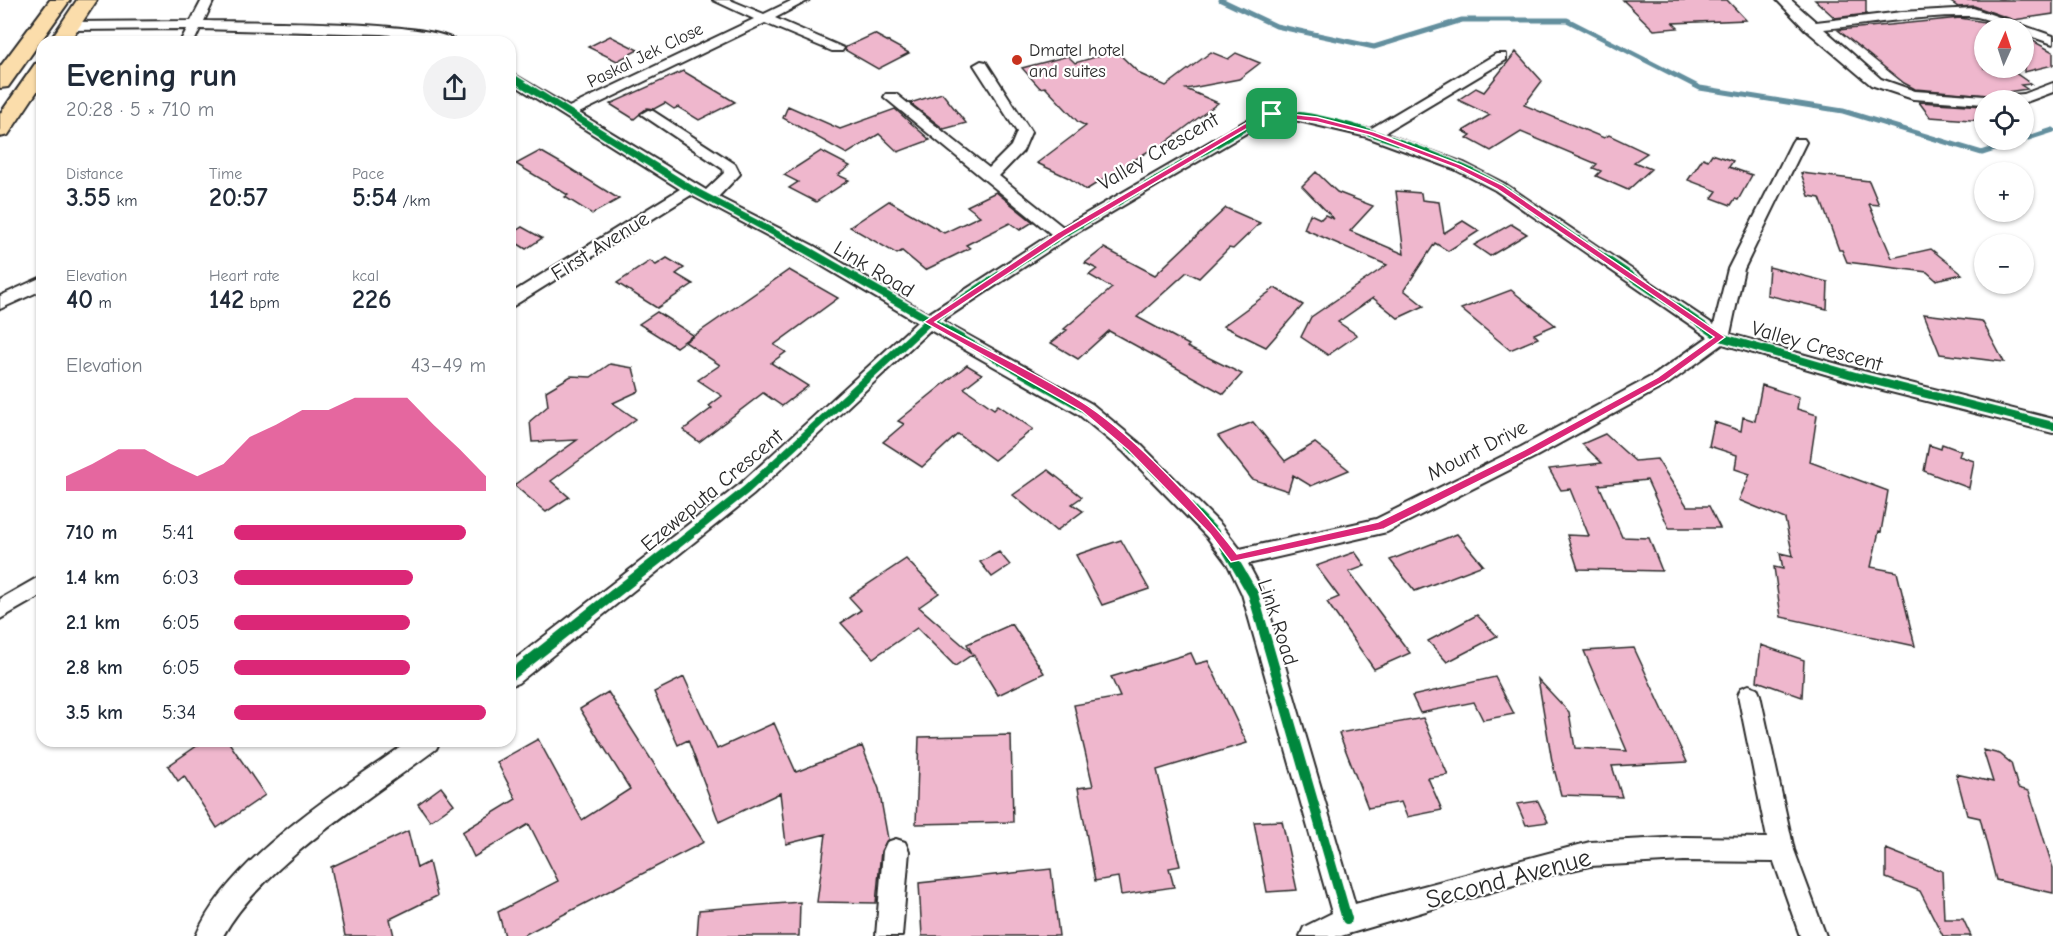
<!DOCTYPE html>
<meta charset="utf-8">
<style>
:root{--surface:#fff;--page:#f2f2f3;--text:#1f2937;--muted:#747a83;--accent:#db2777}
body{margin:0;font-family:"Comic Neue",sans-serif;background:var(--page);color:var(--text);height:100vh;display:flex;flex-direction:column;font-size:22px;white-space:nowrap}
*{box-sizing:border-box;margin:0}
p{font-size:20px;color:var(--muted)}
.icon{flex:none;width:33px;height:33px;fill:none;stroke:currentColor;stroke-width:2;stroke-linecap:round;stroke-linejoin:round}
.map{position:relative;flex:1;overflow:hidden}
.drawer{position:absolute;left:36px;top:36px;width:480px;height:711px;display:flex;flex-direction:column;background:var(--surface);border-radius:18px;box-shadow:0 2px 4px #0004}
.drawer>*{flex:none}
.needle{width:39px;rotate:3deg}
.fabs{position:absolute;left:1974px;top:18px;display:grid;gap:12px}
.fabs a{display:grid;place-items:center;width:60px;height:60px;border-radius:50%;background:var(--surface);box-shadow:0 2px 4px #0004;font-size:30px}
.pin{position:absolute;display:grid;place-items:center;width:51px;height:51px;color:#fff;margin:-26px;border-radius:12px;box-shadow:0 3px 9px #0006}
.round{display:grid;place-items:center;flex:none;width:63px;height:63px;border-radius:32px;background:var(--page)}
.headline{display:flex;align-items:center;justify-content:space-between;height:102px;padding:0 30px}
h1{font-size:33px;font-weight:800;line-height:45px}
.figures{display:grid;grid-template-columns:repeat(3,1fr);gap:9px;height:102px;padding:6px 30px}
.figures div{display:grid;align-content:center}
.figures b{font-size:26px;font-weight:800}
.figures small{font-size:16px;font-weight:400}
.figures p{font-size:16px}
.chart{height:168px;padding:12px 30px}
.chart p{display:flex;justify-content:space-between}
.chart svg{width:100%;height:108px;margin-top:6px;fill:var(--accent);opacity:.7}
ul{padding:0 30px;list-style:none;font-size:20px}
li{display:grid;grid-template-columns:96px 72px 1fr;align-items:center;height:45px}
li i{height:15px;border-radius:8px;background:var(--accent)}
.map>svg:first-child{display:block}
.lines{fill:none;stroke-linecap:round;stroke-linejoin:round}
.stream{stroke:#638f9e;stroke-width:5}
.building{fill:#efb7cd;stroke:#2b2b2b;stroke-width:1.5}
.minor-casing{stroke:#2b2b2b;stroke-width:4}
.primary-casing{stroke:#2b2b2b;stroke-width:4}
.minor{fill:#fff;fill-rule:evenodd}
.primary{fill:#fbddab;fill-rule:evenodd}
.cycleway-far2-casing{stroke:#fff;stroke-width:10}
.cycleway-far1-casing{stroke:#fff;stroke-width:12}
.cycleway-casing{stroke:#fff;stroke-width:14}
.cycleway-far2{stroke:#00873e;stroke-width:7}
.cycleway-far1{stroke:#00873e;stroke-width:8}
.cycleway{stroke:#00873e;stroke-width:10}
.route{fill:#db2777;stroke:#fff;stroke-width:1.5;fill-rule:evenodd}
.poi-dot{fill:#c8321e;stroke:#fff;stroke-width:2}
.labels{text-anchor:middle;stroke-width:4.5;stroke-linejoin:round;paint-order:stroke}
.far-poi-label{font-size:18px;fill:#2b2b2b;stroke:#fff;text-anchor:start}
.far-street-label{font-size:18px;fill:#2b2b2b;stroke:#fff}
.street-label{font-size:21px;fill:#2b2b2b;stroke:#fff}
.near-street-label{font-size:26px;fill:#2b2b2b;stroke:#fff}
</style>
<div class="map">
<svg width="2053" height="936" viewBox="0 0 2053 936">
<rect width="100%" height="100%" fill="#fff"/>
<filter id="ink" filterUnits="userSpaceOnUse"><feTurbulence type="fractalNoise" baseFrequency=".0167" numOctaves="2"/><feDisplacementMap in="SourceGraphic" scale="12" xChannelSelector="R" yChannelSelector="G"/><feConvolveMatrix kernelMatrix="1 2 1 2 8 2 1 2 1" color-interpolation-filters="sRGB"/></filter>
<g filter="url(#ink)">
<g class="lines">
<path class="stream" d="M1221,0L1276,26L1374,47L1462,20H1567L1700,88L1843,111L1982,153L2053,130"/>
</g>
<path class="building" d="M1623,0H1727L1746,20L1673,23L1678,28L1654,30Z
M1815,0H1866V14L1835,18Z
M1948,0H2053V14L2014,20L1974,6L1958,7Z
M1960,18L1991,23H1984V68H2008L2031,84L2021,85L2027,89L1987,95L1915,89L1904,83L1838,30Z
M874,34L909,53L878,69L845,50L846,47Z
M610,36L638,50L617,61L588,47Z
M2024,36L2053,52V65L2024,72Z
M1116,51L1140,74L1166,86L1211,52L1228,59L1236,53L1260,63L1239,79L1186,89L1218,103L1161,146L1158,145L1086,190L1069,178L1037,163L1086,126L1078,122L1045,87L1040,88L1022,68L1068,56L1075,63Z
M1516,52L1542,81L1524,105L1604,138L1609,135L1647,153L1634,162L1651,169L1628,190L1596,176L1601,171L1593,168L1597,164L1521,132L1491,151L1467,138L1471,135L1463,131L1490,115L1458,100L1476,88L1484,92Z
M683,71L735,102L699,120L678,107L674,109L665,103L654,109L647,108L634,119L610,104Z
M942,93L966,123L944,129L910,103Z
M1919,102L1984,106V121L1930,117Z
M788,106L840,129L895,109L930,140L898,152L879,134L847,154L783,118Z
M540,151L566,166L619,199L592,214L565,197L568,195L516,164Z
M821,151L850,166L838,175L849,180L816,202L789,188L798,182L784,175Z
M1712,154L1733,161L1729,167L1752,175L1738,200L1735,199L1731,205L1712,198L1717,191L1688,180L1703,158L1708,160Z
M1316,172L1337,192L1373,206L1350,231L1404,254L1396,191L1421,193L1422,200L1439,202L1444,233L1463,221L1479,231L1448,251L1435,243L1404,290L1424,306L1398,318L1373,298L1338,322L1357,335L1328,355L1301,337L1311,317L1387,265L1304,229L1310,214L1321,219L1325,215L1334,219L1302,186Z
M1801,173L1869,181L1879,205L1869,204L1892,258L1931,249L1962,274L1936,280L1927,272L1847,262L1842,250H1839L1820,198L1809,196Z
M996,192L1033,222L1020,230L1010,223L966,245L970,248L925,270L902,251L897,254L850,227L889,201L944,233L980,216L967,206Z
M1226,208L1260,223L1233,249L1229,248L1199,278L1187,272L1137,317L1189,345L1187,347L1242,374L1224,394L1109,331L1078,359L1051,343L1067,330L1064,329L1112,288L1089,275L1097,269L1085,263L1104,248L1155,275Z
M1511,224L1527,234L1490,256L1474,245Z
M522,227L542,238L526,249L510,239V235Z
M667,258L684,268L676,274L693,284L657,308L617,283L650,261L656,265Z
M1769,267L1828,282L1827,309L1767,295Z
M789,270L838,298L774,345L786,352L771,363L808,386L782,406L763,393L699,442L683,430L712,408L709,406L722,396L698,380L720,365L685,342Z
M1275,288L1303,305L1266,347L1223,326Z
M1511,290L1555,325L1534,334L1538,338L1510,350L1461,309Z
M657,312L693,335L676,347L639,324Z
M1924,314L1982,321L2004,362L1940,354Z
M610,364L633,368L639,391L613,403L636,419L551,481L569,497L546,512L514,485L577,440L532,442L530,421L548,406L546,391L571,376L591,377Z
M967,365L982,374L964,388L994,409L998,405L1033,429L994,460L958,434L922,467L883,442L904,424L898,421Z
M1762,385L1799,397L1797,409L1817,415L1810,462L1888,491L1881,532L1879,531L1871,567L1897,572L1915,646L1781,617L1774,567L1783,569L1780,553L1793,556L1785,519L1739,500L1750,474L1735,469L1737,455L1709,446L1714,422L1741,431L1743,417L1755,421Z
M1253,422L1285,461L1315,443L1349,470L1311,486L1293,475L1288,491L1252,479L1218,436Z
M1605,434L1635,461L1657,459L1687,506H1709L1720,528H1669L1647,480L1599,485L1622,537L1649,538L1662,571L1578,569L1567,535L1589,536L1570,489L1561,490L1549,469L1602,463L1582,444Z
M1942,444L1961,451L1959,456L1974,461L1969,488L1924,471L1929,445L1941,449Z
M1048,470L1082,497L1072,504L1083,511L1056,531L1013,495Z
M1457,534L1483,565L1415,591L1390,560Z
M1121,540L1149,589L1102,605L1076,555Z
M999,552L1010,565L992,577L980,562Z
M1355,552L1365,566L1349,572L1410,653L1374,669L1327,602L1339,597L1316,566Z
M906,559L939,593L919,607L972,653L967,644L1012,624L1044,673L998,695L973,654L955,666L917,628L873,658L841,623L861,610L849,597Z
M1477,615L1497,636L1447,662L1428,641Z
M1761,645L1804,660L1802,697L1757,681Z
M1634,648L1687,762L1612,766L1622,797L1561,795L1552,761L1538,679L1569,712L1575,748L1627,751L1584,651Z
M1191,653L1196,664L1208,661L1247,743L1157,770L1180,866L1169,868L1174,887L1121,895L1118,877L1095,881L1078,788L1093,786L1074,705L1120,697L1111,677Z
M684,677L717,749L774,723L796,772L862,746L879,789L888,839L881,851L876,903L817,902L826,834L786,844L780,793L719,822L688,740L678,745L654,692Z
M1495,677L1514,714L1483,720L1474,702L1420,713L1412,696Z
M608,692L704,842L522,936H505L498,912L558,881L529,824L474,857L462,832L516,799L497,762L538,739L582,820L630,789L580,709Z
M1423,718L1448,775L1428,778L1442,810L1407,817L1401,802L1368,808L1339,733Z
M1011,735L1013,822L916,824L919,737Z
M204,741H228L265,795L217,828L184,776L178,781L168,766Z
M1983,750L2000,754L2011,763L2018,788L2029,791L2053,868V893L1996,880L1980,818L1967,815L1956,774L1993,782Z
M441,787L454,804L430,821L418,804Z
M1538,801L1548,822L1526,825L1517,804Z
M1282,821L1297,890L1267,892L1254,822Z
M408,831L417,868L429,862L437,896L390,919L394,936H345L331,867Z
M1886,849L1942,871L1944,919H1963L1971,936H1943L1920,891L1886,878Z
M1051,869L1059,936H922L919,883Z
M800,902L799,936H697L699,910Z"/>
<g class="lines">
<g class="minor-casing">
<path id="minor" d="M202,0H214L204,21C244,22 436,20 457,42L381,34L200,29L194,42H180L187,29L70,30L63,26L70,22L191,21Z
M713,0H730L764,14L793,0H809L775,18L844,48L842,51H832L765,23L579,113L706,190L724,173L723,169L641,114L648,110L653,111L735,164L740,174L718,197L814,246L928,314L1051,234L884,97L886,94H896L989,168L1011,146L1017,132L974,65L981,61L986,62L1031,132L1023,151L999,176L1063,227L1256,115L1286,110L1370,129L1496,54H1506V60L1384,133L1464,163L1505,184L1714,325L1728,269L1792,142L1794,139H1804L1806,142L1744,269L1730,334L1859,370L2053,419V433L1859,384L1723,344L1668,384L1535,457L1387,532L1248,564L1264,594L1355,904L1590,842L1684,837L1767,838L1738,695L1741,688L1749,685L1757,688L1760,695L1794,850L1826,936H1800L1774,862L1684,861L1590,866L1541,877L1341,936H1300L1304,927L1332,913L1242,594L1228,565L1207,537L1124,452L1078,414L930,330L753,495L518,683L510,686V663L739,485L917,322L802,254L691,195L510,308V294L680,189L510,82V72L569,107L754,19ZM1286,118L1367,137L1454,169L1495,190L1708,337L1656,374L1521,447L1376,519L1240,549L1221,525L1138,442L1092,404L942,321L1068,238L1265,122Z
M1777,0H1791L1816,22L1902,12L1973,8L2053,36V44L2024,34V28C2003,28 1987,17 1969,16C1921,15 1872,24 1824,29L1881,79L1915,91L1985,96L1991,99L1998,96L2024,94L2053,83V92L2026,102L1984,100V104L1913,99L1871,85L1806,30Z
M42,277V290L0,309V296Z
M42,575V595L0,619V599Z
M409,741H440L436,749C372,797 261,866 223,936H196C229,857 341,790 409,741Z
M896,839L905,842L909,851L902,936H876L883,851L887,842Z"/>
</g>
<g class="primary-casing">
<path id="primary" d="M50,0H70L8,87L0,88V67Z
M77,0H97L69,42H49Z
M42,62V84L8,135L0,137V114L35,64Z"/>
</g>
<use href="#minor" class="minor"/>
<use href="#primary" class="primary"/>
<g class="cycleway-far2-casing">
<path id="cycleway-far2" d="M510,76L691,189L792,242
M1050,242L1261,118C1270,117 1280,114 1288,114C1345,119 1451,158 1500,187C1528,204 1554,224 1580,242"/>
</g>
<g class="cycleway-far1-casing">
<path id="cycleway-far1" d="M789,240L1085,409L1131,447L1214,531L1227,548
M1578,240L1720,337L1859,377L2053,426
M673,548L746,490L928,322L1053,240"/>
</g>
<g class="cycleway-casing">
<path id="cycleway" d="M1225,546L1253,594L1347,919
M510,676L675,546"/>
</g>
<use href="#cycleway-far2" class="cycleway-far2"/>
<use href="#cycleway-far1" class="cycleway-far1"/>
<use href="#cycleway" class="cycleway"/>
</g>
</g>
<path class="route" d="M1272,112L1317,117L1374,132L1461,165L1502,185L1725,337L1665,381L1531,455L1384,529L1231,562L1210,534L1128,450L1082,411L924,322L1059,232L1258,116ZM1272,117L1317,122L1369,135L1456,168L1497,189L1714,337L1658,377L1524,450L1378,522L1237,554C1201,507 1137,439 1088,406C1040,374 985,350 935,322L1065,236L1263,119Z"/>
<circle class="poi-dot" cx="1017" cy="60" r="6"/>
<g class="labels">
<g class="far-poi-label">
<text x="1029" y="56">Dmatel hotel<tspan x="1029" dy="21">and suites</tspan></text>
</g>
<g class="far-street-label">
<text transform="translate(645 55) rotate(-26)" y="6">Paskal Jek Close</text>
</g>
<g class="street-label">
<text transform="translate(1158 151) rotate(-30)" y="7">Valley Crescent</text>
<text transform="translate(600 246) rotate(-32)" y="7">First Avenue</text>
<text transform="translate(874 269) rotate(31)" y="7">Link Road</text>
<text transform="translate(1817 346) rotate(16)" y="7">Valley Crescent</text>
<text transform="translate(1477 450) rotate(-27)" y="7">Mount Drive</text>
<text transform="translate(712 490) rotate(-40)" y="7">Ezeweputa Crescent</text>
<text transform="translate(1278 622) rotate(72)" y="7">Link Road</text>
</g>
<g class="near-street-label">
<text transform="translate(1508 878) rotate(-15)" y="9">Second Avenue</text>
</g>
</g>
</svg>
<div class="fabs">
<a><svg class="needle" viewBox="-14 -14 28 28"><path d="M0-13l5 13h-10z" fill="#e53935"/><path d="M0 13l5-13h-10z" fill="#747a83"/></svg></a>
<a><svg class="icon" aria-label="locate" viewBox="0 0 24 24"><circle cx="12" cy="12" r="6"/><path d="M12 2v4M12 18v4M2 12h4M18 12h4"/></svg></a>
<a>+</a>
<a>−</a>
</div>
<div class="pin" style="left:1272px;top:114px;background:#1e9e55"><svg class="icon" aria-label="arrive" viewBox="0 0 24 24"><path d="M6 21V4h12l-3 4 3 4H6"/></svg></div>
<section class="drawer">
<div class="headline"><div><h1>Evening run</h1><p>20:28 · 5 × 710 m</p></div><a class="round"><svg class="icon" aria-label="share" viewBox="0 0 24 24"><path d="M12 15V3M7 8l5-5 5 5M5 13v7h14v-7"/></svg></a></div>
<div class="figures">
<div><p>Distance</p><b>3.55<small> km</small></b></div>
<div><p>Time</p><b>20:57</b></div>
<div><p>Pace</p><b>5:54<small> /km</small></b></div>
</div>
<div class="figures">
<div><p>Elevation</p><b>40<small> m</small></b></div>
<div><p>Heart rate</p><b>142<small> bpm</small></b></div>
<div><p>kcal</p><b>226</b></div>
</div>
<div class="chart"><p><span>Elevation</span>43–49 m</p>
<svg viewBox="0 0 160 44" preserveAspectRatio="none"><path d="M0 44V38L10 33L20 27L30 27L40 33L50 38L60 33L70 22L80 17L90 11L100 11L110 6L120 6L130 6L140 17L150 27L160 38V44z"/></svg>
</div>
<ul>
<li><b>710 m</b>5:41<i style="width:92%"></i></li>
<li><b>1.4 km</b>6:03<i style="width:71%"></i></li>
<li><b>2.1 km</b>6:05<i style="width:70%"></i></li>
<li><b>2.8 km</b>6:05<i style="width:70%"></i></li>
<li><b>3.5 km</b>5:34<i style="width:100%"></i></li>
</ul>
</section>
</div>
